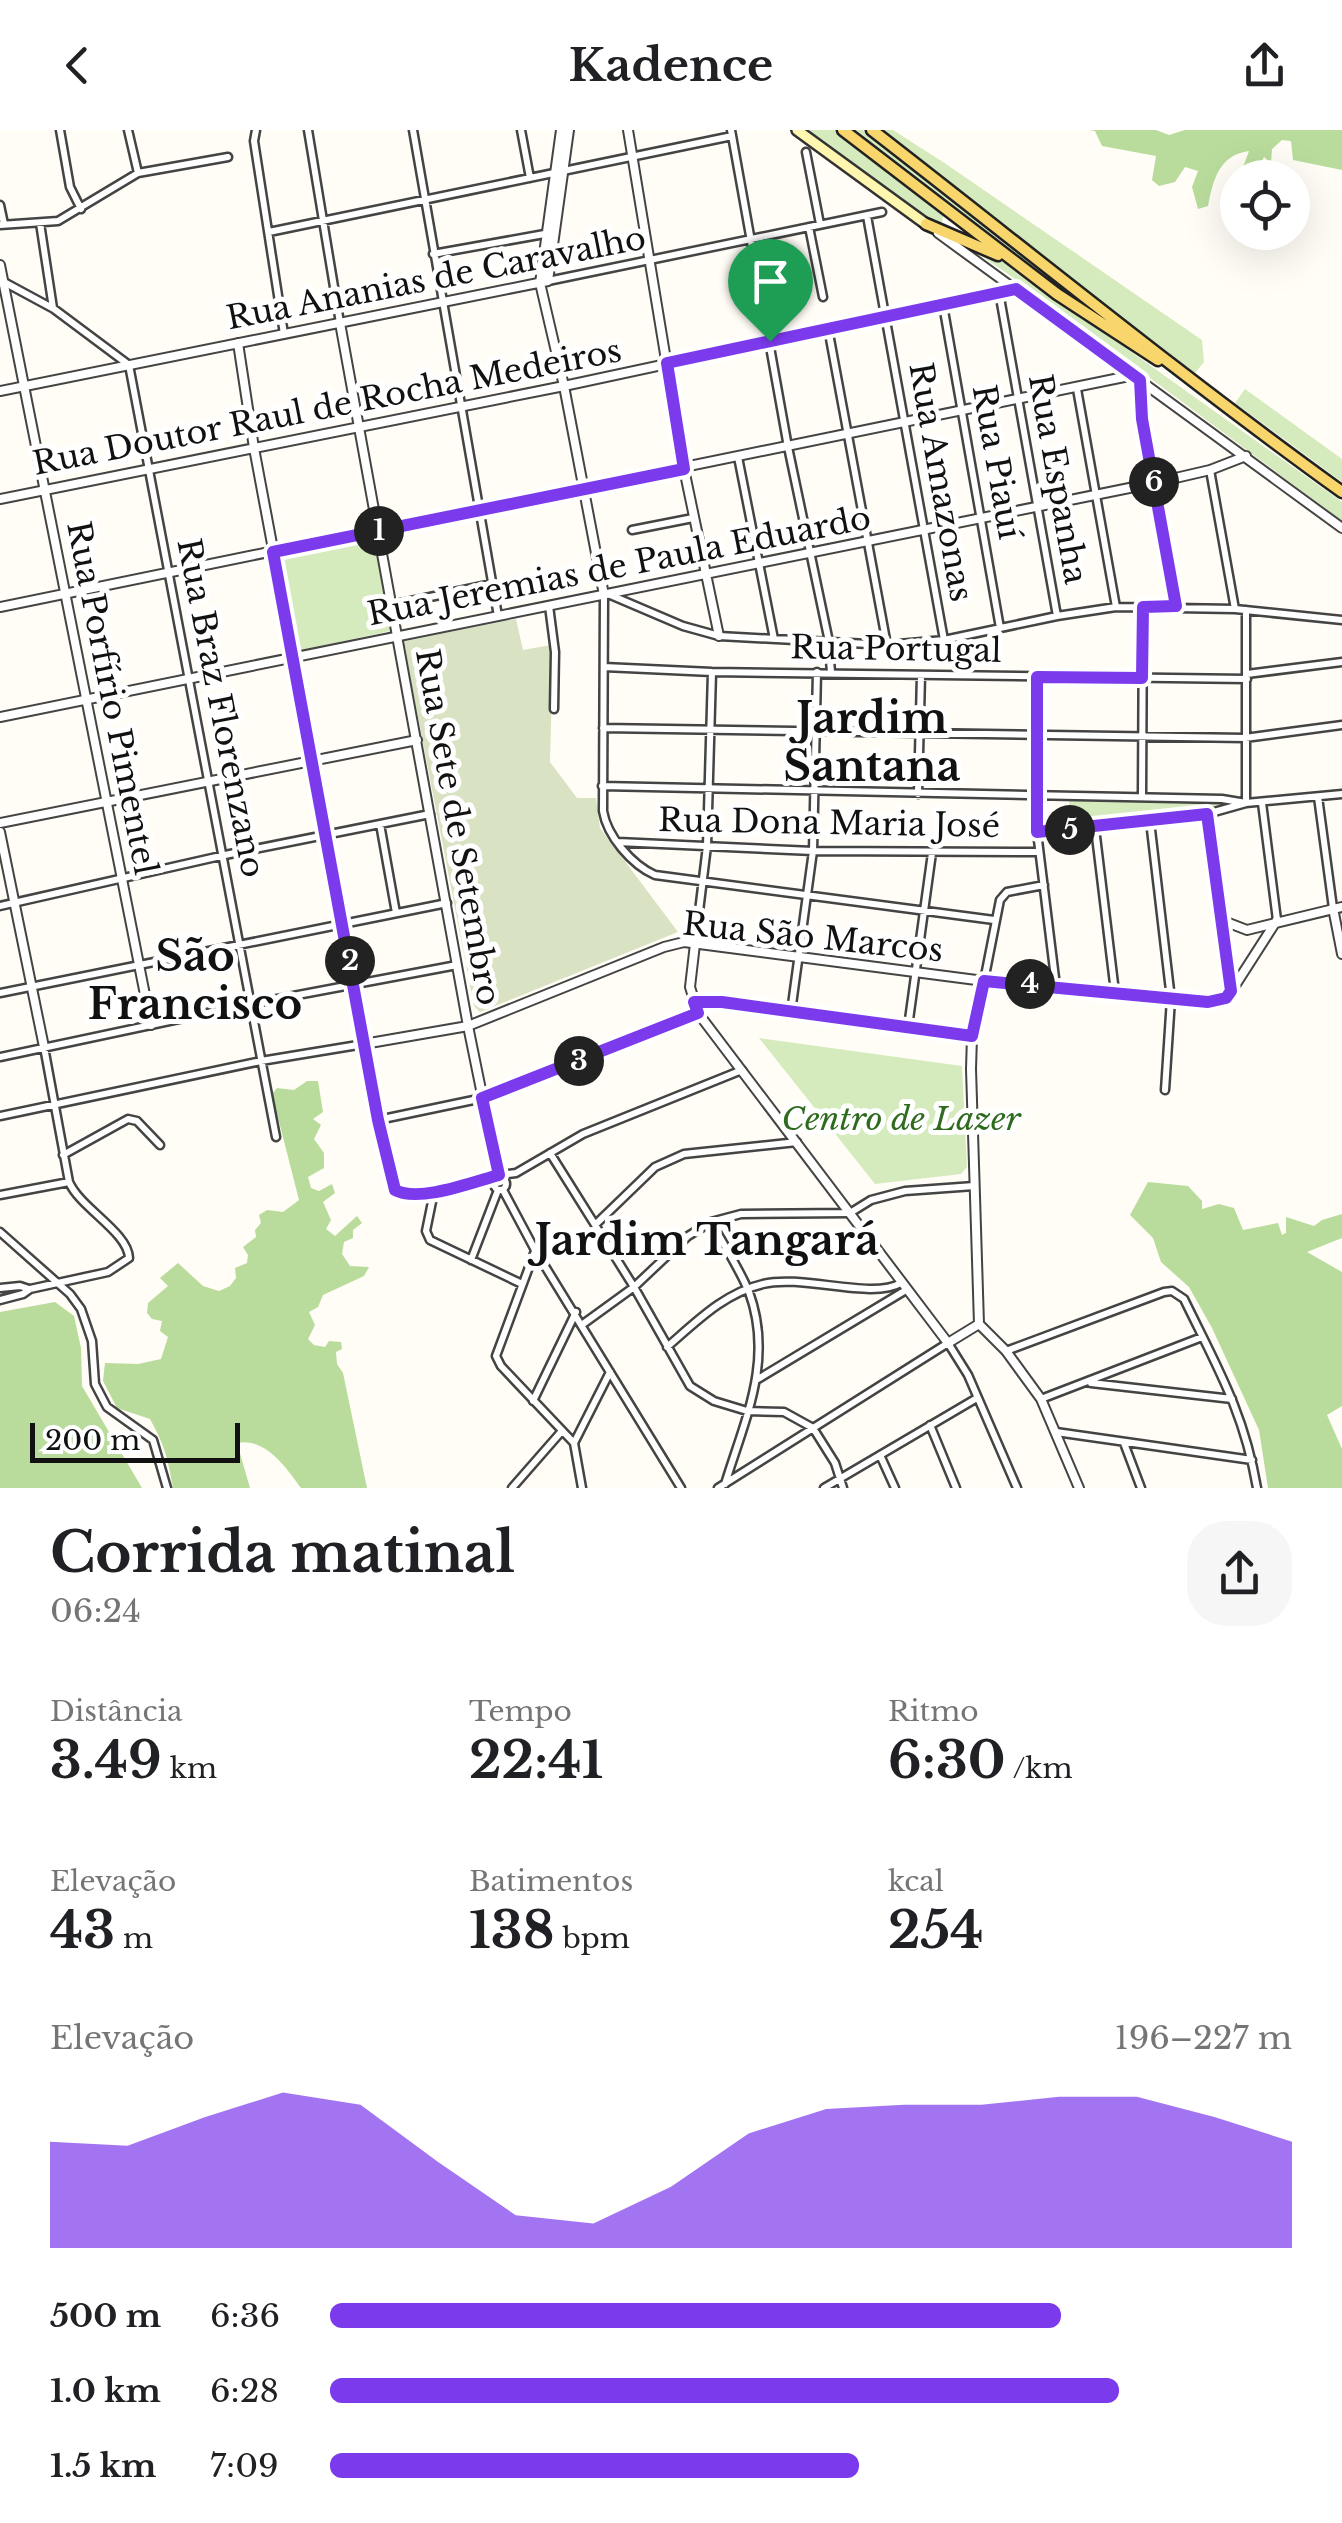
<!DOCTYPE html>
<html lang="pt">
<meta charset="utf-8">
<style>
:root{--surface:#fff;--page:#f6f6f6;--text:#202124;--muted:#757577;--accent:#7c3aed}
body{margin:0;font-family:"Libre Baskerville",serif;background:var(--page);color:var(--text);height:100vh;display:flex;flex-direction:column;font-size:38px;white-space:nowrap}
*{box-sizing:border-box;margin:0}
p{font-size:32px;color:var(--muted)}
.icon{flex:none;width:55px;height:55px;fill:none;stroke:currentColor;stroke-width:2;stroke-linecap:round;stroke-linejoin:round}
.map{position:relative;height:1358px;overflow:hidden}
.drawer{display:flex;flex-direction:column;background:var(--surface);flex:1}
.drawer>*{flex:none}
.tools{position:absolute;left:1220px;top:30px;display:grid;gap:20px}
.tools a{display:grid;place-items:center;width:90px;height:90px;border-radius:50%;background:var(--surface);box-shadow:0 10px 40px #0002;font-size:50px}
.scale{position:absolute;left:30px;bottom:25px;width:210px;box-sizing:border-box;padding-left:10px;border:5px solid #111;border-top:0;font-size:28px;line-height:35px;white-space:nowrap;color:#111;-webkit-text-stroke:8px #fff;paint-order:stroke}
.pin{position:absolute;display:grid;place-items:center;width:85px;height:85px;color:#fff;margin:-102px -42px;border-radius:50% 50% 50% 0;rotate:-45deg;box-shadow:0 0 10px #0007}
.pin .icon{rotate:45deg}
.km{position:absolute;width:50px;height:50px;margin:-25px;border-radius:50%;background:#222;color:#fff;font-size:28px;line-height:50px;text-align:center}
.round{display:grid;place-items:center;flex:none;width:105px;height:105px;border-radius:40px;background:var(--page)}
.summary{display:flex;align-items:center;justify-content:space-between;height:170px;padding:0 50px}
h1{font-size:55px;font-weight:800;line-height:75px}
.figures{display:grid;grid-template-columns:repeat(3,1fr);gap:15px;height:170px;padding:10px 50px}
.figures div{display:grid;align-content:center}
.figures b{font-size:50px;font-weight:800}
.figures small{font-size:28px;font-weight:400}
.figures p{font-size:28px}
.chart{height:280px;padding:20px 50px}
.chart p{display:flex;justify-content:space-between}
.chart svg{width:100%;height:180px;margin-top:10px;fill:var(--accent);opacity:.7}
ul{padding:0 50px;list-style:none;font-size:32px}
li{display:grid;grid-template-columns:160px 120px 1fr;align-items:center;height:75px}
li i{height:25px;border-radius:12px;background:var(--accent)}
header{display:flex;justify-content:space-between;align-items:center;height:130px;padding:0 50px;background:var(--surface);font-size:45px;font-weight:800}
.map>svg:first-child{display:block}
.green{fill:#d5ebbd}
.forest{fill:#b9dc9c}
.cemetery{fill:#d9e3c4}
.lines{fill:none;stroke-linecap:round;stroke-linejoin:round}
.minor-casing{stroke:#444;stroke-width:11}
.tertiary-casing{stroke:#444;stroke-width:12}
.secondary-casing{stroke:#333;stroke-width:14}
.primary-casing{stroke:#222;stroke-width:15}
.minor{stroke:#fff;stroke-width:6}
.tertiary{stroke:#fff;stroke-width:8}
.secondary{stroke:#fff6b0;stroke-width:9}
.primary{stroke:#f9d66b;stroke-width:10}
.route-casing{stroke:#fff;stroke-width:20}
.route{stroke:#7c3aed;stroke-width:12}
.labels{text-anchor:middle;stroke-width:10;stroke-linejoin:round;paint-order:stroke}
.street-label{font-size:32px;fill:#111;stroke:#fff}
.park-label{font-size:32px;font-style:italic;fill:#2f6b1f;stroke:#fff}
.district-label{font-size:42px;font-weight:bold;fill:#111;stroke:#fff}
</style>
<header><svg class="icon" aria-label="back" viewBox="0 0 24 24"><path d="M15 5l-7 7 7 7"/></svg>Kadence<svg class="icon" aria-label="share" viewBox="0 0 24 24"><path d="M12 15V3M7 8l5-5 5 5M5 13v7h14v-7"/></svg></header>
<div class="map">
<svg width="1342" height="1358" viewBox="0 0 1342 1358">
<rect width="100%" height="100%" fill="#fffdf5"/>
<path class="green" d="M809,0H834L935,78L943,86L942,93L927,87Z
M852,0H863L989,99L1120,195L1115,200L994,111Z
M878,0H893L943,32L1202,210L1204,232L1195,243Z
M957,109L1012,137L1342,372V391L1040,166Z
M1245,259L1342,329V352L1235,273Z
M374,409L390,501L298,521L280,426Z
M1069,668L1212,673L1225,675L1070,697Z
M759,908L962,936L967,1037L961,1044L875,1054Z"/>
<path class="forest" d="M1089,0H1156L1169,5L1185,0H1342V40L1293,30L1291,11L1282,10L1272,19L1271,33L1264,27L1259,37L1249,45L1242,40L1249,21C1219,25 1213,50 1208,76L1198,79L1192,57L1198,41L1185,37L1175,52L1159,56L1152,50L1156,26L1102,16L1095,1Z
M307,951H318L323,982L313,989L321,995L314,1009L324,1023V1038L308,1047L311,1058L319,1061L332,1054L335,1063L323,1072L331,1090L326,1099L335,1106L357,1086L362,1093L353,1100V1108L344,1112L342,1124L350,1136L369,1137L364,1146L323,1165L318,1177L309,1182L315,1195L308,1209L314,1215L325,1217L329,1211L341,1212L342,1219L336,1222L337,1234L343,1243L367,1358H301C286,1337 265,1307 237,1313L250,1358H173C168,1329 165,1316 150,1289L117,1278L103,1251L105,1233L138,1234L161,1229L168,1207L160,1201L162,1191L152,1189L147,1183L148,1173L168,1156L160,1148L178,1133L203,1156L219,1161L230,1156L236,1148L235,1138L247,1133L248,1125L243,1117L256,1107L255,1100L261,1093L259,1085L267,1080L283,1082L299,1070L272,964L277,958L294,960Z
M1148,1052L1188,1056L1202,1071V1079L1219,1074L1234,1078L1243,1100L1278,1093L1282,1105L1286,1103V1087L1314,1096L1322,1090L1342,1084V1108L1307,1122L1342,1142V1276L1327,1285L1342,1319V1358H1268L1259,1300L1212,1198L1189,1157L1161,1132L1153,1108L1130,1085Z
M55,1172L74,1186L81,1218L82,1256L142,1358H0V1182Z"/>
<path class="cemetery" d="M516,489L523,520L551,515L553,519L550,632L577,668H596L600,698L678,802L480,882L474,876L403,510Z"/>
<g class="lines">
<g class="minor-casing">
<path id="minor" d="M60,0L70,57L81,79
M128,0L138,43
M256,0L254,11L284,204
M308,0L340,193
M413,0L498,486
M521,0L530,48
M731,0L788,317L828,507L831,542
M806,22L820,94
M0,75L4,94
M867,86L944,510
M40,93L53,178
M0,95L58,91L138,43L228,27
M809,97L823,167
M269,102L732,6
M433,124L550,103
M548,151L882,82
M4,152L54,179L129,235L276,1007
M999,162L1057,486
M943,175L1000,498
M828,198L887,515
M1140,251L1139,267L1176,476
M1077,259L1116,477
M738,327L774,509
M1210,340L1235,479
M632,400L693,388
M608,464L683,496L719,506L887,515L944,510L1057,486L1116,477L1235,479L1342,490
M604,465L603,681C607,706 632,735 655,745L994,790
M392,475L492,454
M549,476L555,522L554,579
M604,537L712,542L1247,549
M1247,544L1342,532
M1037,547V702L1056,856
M603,598L1245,608L1342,595
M602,656L1222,669L1246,673
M918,664L921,545
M1142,667L1143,477
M1318,667L1333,778
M1246,673V480
M1262,673L1277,790
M1207,684L1221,790
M1150,691L1171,869L1165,960
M380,694L396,783
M1095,698L1115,862
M1037,702L1150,691L1207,684L1246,673L1342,664
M618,712L813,721L1039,722
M0,776L225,725L430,684
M695,814L707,716L712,542
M984,851L1000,770L1007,762L1044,755
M0,863L447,773
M693,872H721L972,906
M791,882L813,721L817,542
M908,897L932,723
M0,927L250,874L457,835
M0,986L261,931L364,914
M378,990L483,968L698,883
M550,1023L634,1157L690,1256L714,1271L747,1281L784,1282L813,1298L835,1333L843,1358
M63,1025L128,989L137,991L160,1015
M499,1045L516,1043L583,1004L742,940
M494 1054a6 6 0 1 1 12 0a6 6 0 1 1-12 0Z
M503,1060L535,1120L681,1358
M434,1062L426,1101L430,1110L522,1154
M0,1065L69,1052
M711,1092C724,1115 739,1138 749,1162C774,1230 745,1289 725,1354
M596,1094L655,1037L684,1024L797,1012
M0,1102L70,1164L81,1179L92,1211L95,1254L107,1277L153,1310L167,1358
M535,1121L496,1226L501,1236L574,1313
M471,1130L498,1060
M0,1158L20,1156L29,1159
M0,1170L23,1164L30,1159L108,1142L129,1128C128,1102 80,1078 69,1052L44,917
M583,1194L634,1157L688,1106L711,1092L741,1084L850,1083L871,1070L905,1061L974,1056
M667,1217C696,1192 724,1163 763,1154C803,1144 871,1170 901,1153
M1006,1221L1164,1162L1172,1161L1184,1169C1217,1237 1244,1282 1257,1358
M758,1249L906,1160
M1091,1253L1232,1269
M1041,1269L1202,1207
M533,1271L576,1182
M930,1295L956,1358
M1056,1302L1252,1330
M1124,1313L1141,1358
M880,1325L895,1358
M512,1358L561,1302
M582,1358L574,1313L610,1242
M718,1358L948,1213L968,1245L1017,1358
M824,1358L977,1268"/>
</g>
<g class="tertiary-casing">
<path id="tertiary" d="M561,0L540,153L564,256L604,465
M628,0L684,339L719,506
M938,103L1342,398
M0,135L151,895
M340,193L468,896L499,1048
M238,213L254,318L392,1054L395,1060L410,1065L434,1062L499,1045
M0,261L548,151L569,0
M0,369L564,256L1017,159
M0,477L1134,245
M0,587L1154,353L1210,340L1246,326
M0,693L417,610
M0,702L44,917
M1333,778L1342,824
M1221,790L1247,800L1342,777
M1221,790L1231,860
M695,814L690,857L698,883L948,1213L979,1194
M364,914L468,896L664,817L684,812L984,851L1219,872L1227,868L1277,790
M979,1194L971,939L972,906L984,851
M979,1194L1006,1221L1041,1269L1079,1358"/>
</g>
<g class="secondary-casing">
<path id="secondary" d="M797,0L926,94"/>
</g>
<g class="primary-casing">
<path id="primary" d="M843,0L1057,164L1158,230
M872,0C1028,121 1181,246 1342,362
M926,94L998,125"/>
</g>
<use href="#minor" class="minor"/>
<use href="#tertiary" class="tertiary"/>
<use href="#secondary" class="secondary"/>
<use href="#primary" class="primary"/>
</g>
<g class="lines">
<g class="route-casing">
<path id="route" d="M1016,159L1140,250L1142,289L1176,476L1143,477L1142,548L1037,547V702L1207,684L1231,861L1226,868L1208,872L984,851L972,906L722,872H694L698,883L482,968L499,1045C473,1052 419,1073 395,1060L378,990L273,422L684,339L667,233Z"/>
</g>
<use href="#route" class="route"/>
</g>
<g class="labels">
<g class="street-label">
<text transform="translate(436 148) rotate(-11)" y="11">Rua Ananias de Caravalho</text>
<text transform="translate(327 277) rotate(-11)" y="11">Rua Doutor Raul de Rocha Medeiros</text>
<text transform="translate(997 332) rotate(80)" y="11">Rua Piauí</text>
<text transform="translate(1058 349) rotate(80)" y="11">Rua Espanha</text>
<text transform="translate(941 352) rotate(80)" y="11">Rua Amazonas</text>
<text transform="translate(619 436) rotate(-11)" y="11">Rua Jeremias de Paula Eduardo</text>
<text transform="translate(896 519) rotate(1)" y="11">Rua Portugal</text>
<text transform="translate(112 568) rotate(79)" y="11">Rua Porfírio Pimentel</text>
<text transform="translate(221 578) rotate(79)" y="11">Rua Braz Florenzano</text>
<text transform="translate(829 693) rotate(1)" y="11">Rua Dona Maria José</text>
<text transform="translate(458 697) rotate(80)" y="11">Rua Sete de Setembro</text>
<text transform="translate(813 807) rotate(6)" y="11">Rua São Marcos</text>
</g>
<g class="park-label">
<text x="901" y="1000">Centro de Lazer</text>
</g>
<g class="district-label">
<text x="872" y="603">Jardim<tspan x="872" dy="48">Santana</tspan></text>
<text x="195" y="841">São<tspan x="195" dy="48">Francisco</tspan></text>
<text x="707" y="1125">Jardim Tangará</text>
</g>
</g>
</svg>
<div class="tools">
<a><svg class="icon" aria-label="locate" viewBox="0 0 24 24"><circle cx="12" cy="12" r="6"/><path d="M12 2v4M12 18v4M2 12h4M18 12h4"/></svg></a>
</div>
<div class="scale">200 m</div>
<div class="pin" style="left:770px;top:211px;background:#1e9e55"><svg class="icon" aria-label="arrive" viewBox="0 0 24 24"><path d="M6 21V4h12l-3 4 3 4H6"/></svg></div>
<b class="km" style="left:379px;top:401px">1</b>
<b class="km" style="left:350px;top:831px">2</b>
<b class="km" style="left:579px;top:931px">3</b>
<b class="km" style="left:1030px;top:854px">4</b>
<b class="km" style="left:1070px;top:700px">5</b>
<b class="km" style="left:1154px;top:352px">6</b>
</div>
<section class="drawer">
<div class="summary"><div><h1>Corrida matinal</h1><p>06:24</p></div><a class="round"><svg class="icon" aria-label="share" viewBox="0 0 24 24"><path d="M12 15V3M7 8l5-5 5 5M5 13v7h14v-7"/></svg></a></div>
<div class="figures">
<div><p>Distância</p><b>3.49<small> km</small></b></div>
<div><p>Tempo</p><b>22:41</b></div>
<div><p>Ritmo</p><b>6:30<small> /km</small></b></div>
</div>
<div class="figures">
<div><p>Elevação</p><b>43<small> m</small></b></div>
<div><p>Batimentos</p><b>138<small> bpm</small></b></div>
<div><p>kcal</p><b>254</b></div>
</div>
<div class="chart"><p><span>Elevação</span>196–227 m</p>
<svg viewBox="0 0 160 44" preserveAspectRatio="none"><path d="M0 44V18L10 19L20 12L30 6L40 9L50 23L60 36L70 38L80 29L90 16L100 10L110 9L120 9L130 7L140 7L150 12L160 18V44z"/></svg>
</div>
<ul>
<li><b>500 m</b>6:36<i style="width:76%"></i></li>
<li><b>1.0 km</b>6:28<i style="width:82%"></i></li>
<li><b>1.5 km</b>7:09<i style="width:55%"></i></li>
</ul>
</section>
